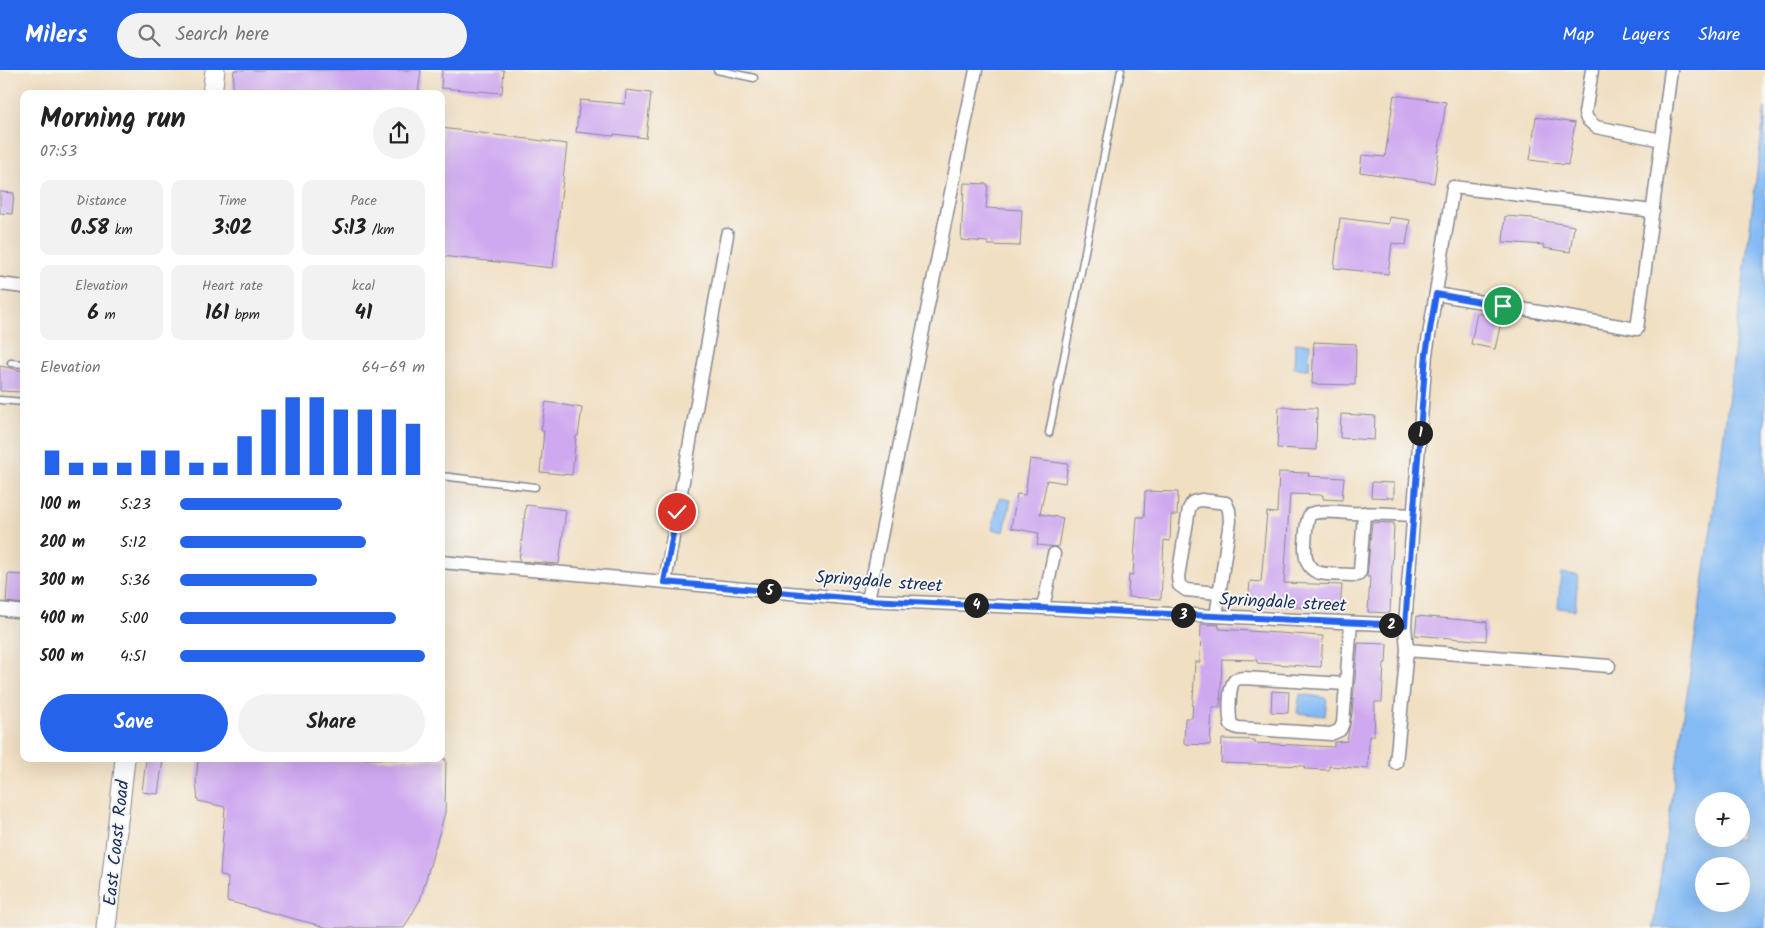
<!DOCTYPE html>
<meta charset="utf-8">
<style>
:root{--surface:#fff;--page:#f2f2f2;--text:#222;--muted:#767676;--accent:#2563eb}
body{margin:0;font-family:Kalam,sans-serif;background:var(--page);color:var(--text);height:100vh;display:flex;flex-direction:column;font-size:19px;white-space:nowrap}
*{box-sizing:border-box;margin:0}
p{font-size:16px;color:var(--muted)}
.icon{flex:none;width:28px;height:28px;fill:none;stroke:currentColor;stroke-width:2;stroke-linecap:round;stroke-linejoin:round}
.map{position:relative;flex:1;overflow:hidden}
.side{position:absolute;left:20px;top:20px;width:425px;height:672px;display:flex;flex-direction:column;background:var(--surface);border-radius:10px;box-shadow:0 5px 20px #0002}
.side>*{flex:none}
.controls{position:absolute;left:1695px;top:722px;display:grid;gap:10px}
.controls a{display:grid;place-items:center;width:55px;height:55px;border-radius:50%;background:var(--surface);box-shadow:0 5px 20px #0002;font-size:25px}
.pin{position:absolute;display:grid;place-items:center;width:42px;height:42px;color:#fff;margin:-21px;border:2px solid #fff;border-radius:50%;box-shadow:0 1px 5px #0007}
.km{position:absolute;width:25px;height:25px;margin:-12px;border-radius:50%;background:#222;color:#fff;font-size:14px;line-height:25px;text-align:center}
.round{display:grid;place-items:center;flex:none;width:52px;height:52px;border-radius:26px;background:var(--page)}
.headline{display:flex;align-items:center;justify-content:space-between;height:85px;padding:0 20px}
h1{font-size:28px;font-weight:600;line-height:38px}
.figures{display:grid;grid-template-columns:repeat(3,1fr);gap:8px;height:85px;padding:5px 20px}
.figures div{display:grid;align-content:center;border-radius:10px;background:var(--page);text-align:center}
.figures b{font-size:21px;font-weight:600}
.figures small{font-size:14px;font-weight:400}
.figures p{font-size:14px}
.chart{height:140px;padding:10px 20px}
.chart p{display:flex;justify-content:space-between}
.chart svg{width:100%;height:90px;margin-top:5px;stroke:var(--accent);stroke-width:6}
.action{display:flex;gap:10px;margin-top:auto;padding:10px 20px}
.action a{flex:1;height:58px;border-radius:30px;background:var(--accent);color:#fff;font-size:20px;font-weight:600;line-height:58px;text-align:center}
.action a+a{background:var(--page);color:var(--text)}
ul{padding:0 20px;list-style:none;font-size:16px}
li{display:grid;grid-template-columns:80px 60px 1fr;align-items:center;height:38px}
li i{height:12px;border-radius:6px;background:var(--accent)}
header{display:flex;align-items:center;gap:30px;box-sizing:border-box;height:70px;padding:0 25px;background:var(--accent);color:#fff}
header strong{font-size:24px}
nav{display:flex;gap:28px;margin-inline-start:auto;font-size:18px}
.search{width:350px;height:45px;background:var(--page);display:flex;align-items:center;gap:12px;box-sizing:border-box;padding:0 18px;border-radius:28px;color:var(--muted);font-size:19px}
.map>svg:first-child{display:block}
.water{fill:#85bbf4;stroke:#5075a9;fill-rule:evenodd}
.building{fill:#cfa9f0}
.lines{fill:none;stroke-linecap:round;stroke-linejoin:round}
.lane-casing{stroke:#868790;stroke-width:9}
.street-casing{stroke:#868790;stroke-width:15}
.primary-casing{stroke:#868790;stroke-width:21}
.lane{stroke:#fff;stroke-width:6}
.street{stroke:#fff;stroke-width:12}
.primary{stroke:#fff;stroke-width:19}
.route-casing{stroke:#fff;stroke-width:10}
.route{stroke:#2563eb;stroke-width:6}
.labels{text-anchor:middle;stroke-width:4;stroke-linejoin:round;paint-order:stroke}
.street-label{font-size:18px;fill:#1b2f5e;stroke:#f6f6f2}
</style>
<header>
<strong>Milers</strong>
<div class="search"><svg class="icon" aria-label="search" viewBox="0 0 24 24"><circle cx="10" cy="10" r="6"/><path d="M15 15l6 6"/></svg>Search here</div>
<nav><a>Map</a><a>Layers</a><a>Share</a></nav>
</header>
<div class="map">
<svg width="1765" height="858" viewBox="0 0 1765 858">
<rect width="100%" height="100%" fill="#f6f6f2"/>
<filter id="ink" filterUnits="userSpaceOnUse"><feTurbulence type="fractalNoise" baseFrequency=".02" numOctaves="2"/><feDisplacementMap in="SourceGraphic" scale="10" xChannelSelector="R" yChannelSelector="G"/><feConvolveMatrix kernelMatrix="1 2 1 2 8 2 1 2 1" color-interpolation-filters="sRGB"/></filter>
<filter id="wash" filterUnits="userSpaceOnUse"><feTurbulence type="fractalNoise" baseFrequency=".0096" numOctaves="4" result="noise"/><feDisplacementMap in="SourceGraphic" scale="20" xChannelSelector="R" yChannelSelector="G"/><feGaussianBlur stdDeviation="1.12" result="paint"/><feColorMatrix in="noise" values="0 0 0 0 0 0 0 0 0 0 0 0 0 0 0 0 0 1.4 0 .05"/><feComposite in="paint" operator="in"/></filter>
<g filter="url(#wash)">
<rect width="100%" height="100%" fill="#f1dfc2"/>
<path class="water" d="M1765,38V858H1653L1719,403ZM1704,731H1741V769H1704ZM1704,796H1741V834H1704Z
M1295,273L1310,274L1309,299L1294,298Z
M999,428L1011,430L1004,462L992,459Z
M1561,503L1578,505L1575,540L1558,538Z
M1300,624L1327,628L1325,646L1297,643Z"/>
<g id="blocks">
<path class="building" d="M234,0H421L418,24H232Z
M442,0H504L502,23L441,18Z
M626,20L651,23L646,68L614,64V66L576,62L580,30L625,34Z
M1394,25L1446,32L1434,113L1360,102L1362,85L1385,87Z
M1536,47L1575,53L1568,95L1530,90Z
M441,58L567,74L553,198L441,186Z
M964,113L988,114L986,138L1022,140L1020,176L988,175V172L961,170Z
M0,122L14,123L12,144L0,143Z
M1505,146L1533,148V149L1574,156L1570,182L1543,178L1544,175L1503,172Z
M1389,147L1410,150L1406,175L1392,173L1388,204L1334,198L1340,148L1388,154Z
M1477,243L1502,248L1495,279L1471,274Z
M1314,272L1356,274L1355,315L1312,314Z
M0,296L24,301V322L0,321Z
M546,332L582,338L578,366H576L572,405L540,402L544,361H541Z
M1279,337L1317,338L1316,380L1277,378Z
M1341,344L1375,346L1374,370L1340,368Z
M1030,389L1068,394L1065,413L1047,410L1040,444L1063,448L1058,477L1037,475L1039,463L1011,458L1017,424L1025,425Z
M1279,402L1309,403L1308,406L1344,408L1342,430L1323,429V425L1290,424L1284,513L1342,515L1340,538L1248,536L1250,511L1261,512L1267,442L1277,443Z
M1372,412L1394,413V428L1371,427Z
M1145,421L1178,422L1177,445H1171L1170,471L1164,470L1161,529L1128,527L1129,504L1133,505L1137,447H1144Z
M526,435L566,440L559,494L519,491Z
M1372,452L1394,453L1390,543L1368,542L1370,507H1367Z
M8,504L24,505V534L6,532Z
M1417,546L1487,552L1486,571L1415,565Z
M1201,554L1219,555V559L1323,566L1321,597L1257,593V590L1222,589L1220,637H1212L1210,675L1184,674L1185,648H1192L1195,592H1200Z
M1358,573L1387,574L1386,593H1384L1382,632H1375L1374,666H1369L1368,699L1329,696V700L1304,699L1305,696L1221,693L1222,669L1255,670V673L1334,677V672L1347,671L1352,643Z
M1272,621L1289,622L1288,643L1271,642Z
M146,689H163L158,724L142,722Z
M198,689H446L445,743L420,830L404,858H329L227,831L228,808L220,804L225,737L198,731L196,713Z"/>
</g>
</g>
<g filter="url(#ink)">
<use href="#blocks" fill-opacity="0" stroke="#868790" stroke-width="1"/>
<g class="lines">
<g class="lane-casing">
<path id="lane" d="M717,0L754,8
M11,293L24,294
M0,330L24,332
M1049,363L1121,0
M441,406L535,417"/>
</g>
<g class="street-casing">
<path id="street" d="M1592,0L1585,43L1587,49L1596,57L1662,70
M0,214L24,217
M1436,224L1637,259L1671,0
M1364,443L1360,502L1357,505H1352C1325,503 1304,510 1305,475C1306,464 1305,454 1310,444C1323,440 1336,442 1350,443C1371,443 1393,444 1414,445
M441,492L868,530L1405,555
M665,512L727,165
M868,530L976,0
M1043,538L1054,484
M0,539L24,542
M1216,546L1230,451L1229,440L1226,433L1201,430L1193,432L1189,439L1178,507L1179,515L1186,520L1219,523
M1407,580L1609,596
M1346,614L1243,608C1241,608 1237,609 1235,610C1228,616 1229,646 1231,655L1238,658L1331,664L1340,660L1343,653L1351,553
M1396,693L1407,580L1405,555L1426,284L1453,117L1653,141"/>
</g>
<g class="primary-casing">
<path id="primary" d="M212,24L215,0
M106,858L125,689"/>
</g>
<use href="#lane" class="lane"/>
<use href="#street" class="street"/>
<use href="#primary" class="primary"/>
</g>
</g>
<g class="lines" filter="url(#ink)">
<g class="route-casing">
<path id="route" d="M677,442L664,512L868,530L1405,555L1426,284L1436,224L1503,236"/>
</g>
<use href="#route" class="route"/>
</g>
<g class="labels">
<g class="street-label">
<text transform="translate(879 511) rotate(4)" y="6">Springdale street</text>
<text transform="translate(1283 532) rotate(3)" y="6">Springdale street</text>
<text transform="translate(116 773) rotate(-84)" y="6">East Coast Road</text>
</g>
</g>
</svg>
<div class="controls">
<a>+</a>
<a>−</a>
</div>
<div class="pin" style="left:1503px;top:236px;background:#1e9e55"><svg class="icon" aria-label="arrive" viewBox="0 0 24 24"><path d="M6 21V4h12l-3 4 3 4H6"/></svg></div>
<div class="pin" style="left:677px;top:442px;background:#d93025"><svg class="icon" aria-label="check" viewBox="0 0 24 24"><path d="M5 12l5 5 9-10"/></svg></div>
<b class="km" style="left:1420px;top:363px">1</b>
<b class="km" style="left:1391px;top:555px">2</b>
<b class="km" style="left:1183px;top:545px">3</b>
<b class="km" style="left:976px;top:535px">4</b>
<b class="km" style="left:769px;top:521px">5</b>
<section class="side">
<div class="headline"><div><h1>Morning run</h1><p>07:53</p></div><a class="round"><svg class="icon" aria-label="share" viewBox="0 0 24 24"><path d="M12 15V3M7 8l5-5 5 5M5 13v7h14v-7"/></svg></a></div>
<div class="figures">
<div><p>Distance</p><b>0.58<small> km</small></b></div>
<div><p>Time</p><b>3:02</b></div>
<div><p>Pace</p><b>5:13<small> /km</small></b></div>
</div>
<div class="figures">
<div><p>Elevation</p><b>6<small> m</small></b></div>
<div><p>Heart rate</p><b>161<small> bpm</small></b></div>
<div><p>kcal</p><b>41</b></div>
</div>
<div class="chart"><p><span>Elevation</span>64–69 m</p>
<svg viewBox="0 0 160 44" preserveAspectRatio="none"><path d="M5 44V32M15 44V38M25 44V38M35 44V38M45 44V32M55 44V32M65 44V38M75 44V38M85 44V25M95 44V12M105 44V6M115 44V6M125 44V12M135 44V12M145 44V12M155 44V19"/></svg>
</div>
<ul>
<li><b>100 m</b>5:23<i style="width:66%"></i></li>
<li><b>200 m</b>5:12<i style="width:76%"></i></li>
<li><b>300 m</b>5:36<i style="width:56%"></i></li>
<li><b>400 m</b>5:00<i style="width:88%"></i></li>
<li><b>500 m</b>4:51<i style="width:100%"></i></li>
</ul>
<div class="action"><a>Save</a><a>Share</a></div>
</section>
</div>
